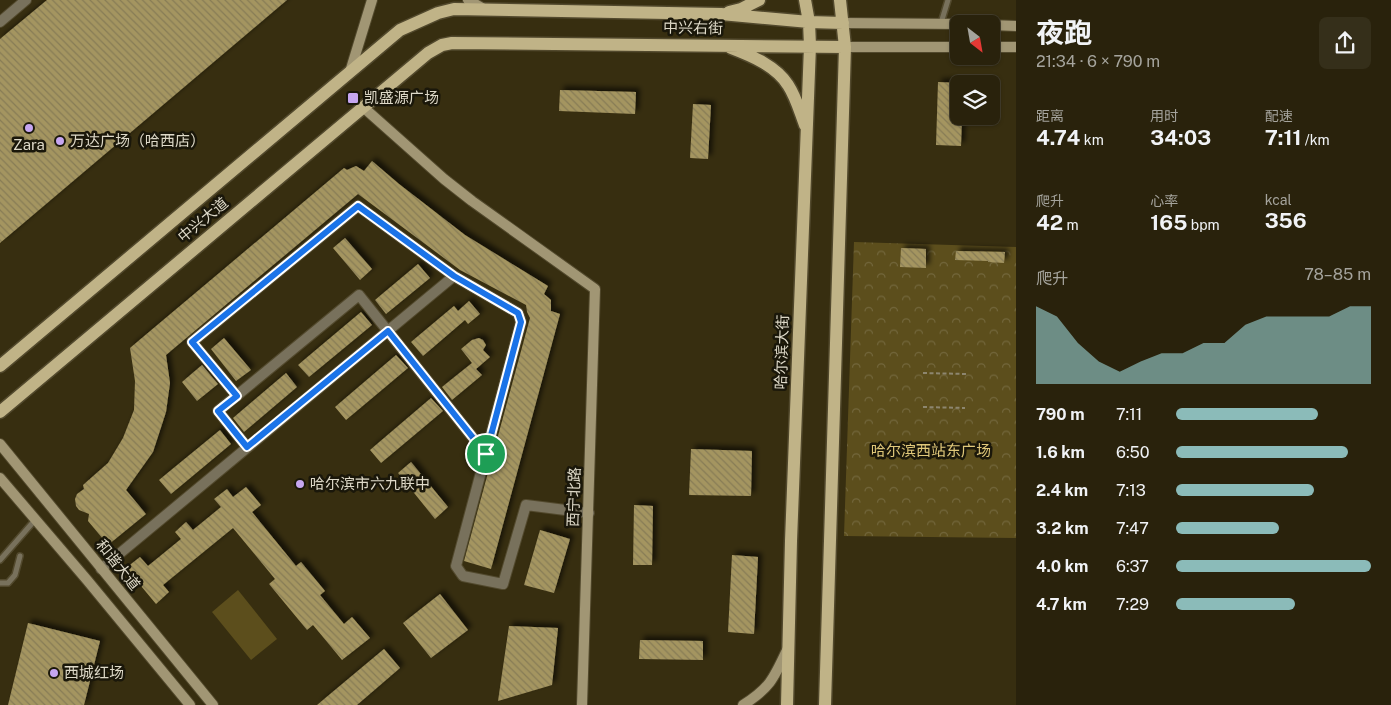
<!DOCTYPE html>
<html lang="zh">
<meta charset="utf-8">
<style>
:root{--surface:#29220c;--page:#352f1a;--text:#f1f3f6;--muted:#a5a49d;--line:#453f2d;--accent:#8bbbb9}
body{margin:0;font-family:"Public Sans","Noto Sans SC",sans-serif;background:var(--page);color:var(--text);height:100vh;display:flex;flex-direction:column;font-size:19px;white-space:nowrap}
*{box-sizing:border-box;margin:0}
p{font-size:16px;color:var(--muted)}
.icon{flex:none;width:28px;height:28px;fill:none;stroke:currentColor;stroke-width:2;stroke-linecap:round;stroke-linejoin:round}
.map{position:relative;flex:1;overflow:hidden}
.drawer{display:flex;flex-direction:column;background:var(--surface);width:375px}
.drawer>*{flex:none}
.needle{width:32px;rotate:149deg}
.fabs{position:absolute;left:950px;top:15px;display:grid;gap:10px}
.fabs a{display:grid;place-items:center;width:50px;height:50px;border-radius:8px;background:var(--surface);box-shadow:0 1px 4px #0004,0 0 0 1px var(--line);font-size:25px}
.pin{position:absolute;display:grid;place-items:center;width:42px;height:42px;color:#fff;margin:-21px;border:2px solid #fff;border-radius:50%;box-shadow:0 1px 5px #0007}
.round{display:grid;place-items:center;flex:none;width:52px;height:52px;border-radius:8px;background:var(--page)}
.summary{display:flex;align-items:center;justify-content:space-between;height:85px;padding:0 20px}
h1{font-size:28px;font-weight:700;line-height:38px}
.figures{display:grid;grid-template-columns:repeat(3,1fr);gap:8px;height:85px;padding:5px 20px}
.figures div{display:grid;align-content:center}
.figures b{font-size:21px;font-weight:700}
.figures small{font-size:14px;font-weight:400}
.figures p{font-size:14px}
.chart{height:140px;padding:10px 20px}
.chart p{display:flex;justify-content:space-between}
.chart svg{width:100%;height:90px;margin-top:5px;fill:var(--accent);opacity:.7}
ul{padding:0 20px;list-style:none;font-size:16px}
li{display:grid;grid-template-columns:80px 60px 1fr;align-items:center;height:38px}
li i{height:12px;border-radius:6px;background:var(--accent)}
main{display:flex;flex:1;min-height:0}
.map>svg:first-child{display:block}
.forest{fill:url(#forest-crowns)}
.pitch{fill:#5c4e1c}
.building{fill:url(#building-back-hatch);filter:url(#shadow)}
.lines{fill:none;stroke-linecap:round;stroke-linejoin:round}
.lane-casing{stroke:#52492d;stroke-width:8}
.street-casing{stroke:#52492d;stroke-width:12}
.secondary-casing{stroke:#52492d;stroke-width:12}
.primary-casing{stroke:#52492d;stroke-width:15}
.path{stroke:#8d866f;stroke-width:2;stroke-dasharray:4 2.5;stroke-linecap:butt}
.lane{stroke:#78715c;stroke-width:5}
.street{stroke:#78715c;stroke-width:10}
.secondary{stroke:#a19674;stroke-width:10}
.primary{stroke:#c0b387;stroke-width:12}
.route-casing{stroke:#fff;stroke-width:10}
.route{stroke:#1a73e8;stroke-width:6}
.poi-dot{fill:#c6a6f0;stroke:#1a170a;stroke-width:2}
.labels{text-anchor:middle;stroke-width:5;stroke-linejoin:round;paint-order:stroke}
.street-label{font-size:15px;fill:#ded9c8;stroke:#1a170a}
.poi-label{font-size:15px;fill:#ded9c8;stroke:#1a170a;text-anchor:start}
.park-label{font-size:15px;fill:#e0c87a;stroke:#1a170a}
</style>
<main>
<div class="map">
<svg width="1016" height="705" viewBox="0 0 1016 705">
<defs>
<pattern id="forest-crowns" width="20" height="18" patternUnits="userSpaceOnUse" patternTransform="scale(1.25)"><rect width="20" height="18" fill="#5c4e1c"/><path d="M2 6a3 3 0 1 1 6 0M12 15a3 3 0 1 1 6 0" fill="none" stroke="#73673c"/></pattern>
<pattern id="building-back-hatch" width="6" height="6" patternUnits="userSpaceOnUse" patternTransform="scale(1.25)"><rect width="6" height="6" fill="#a49561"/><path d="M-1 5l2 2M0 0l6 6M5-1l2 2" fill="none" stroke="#877c56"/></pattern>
<filter id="shadow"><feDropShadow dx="4" dy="-4" stdDeviation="2.5" flood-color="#0009"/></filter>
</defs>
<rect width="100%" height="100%" fill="#372e10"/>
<path class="forest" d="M854,242L1016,247V538L844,536Z"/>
<path class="pitch" d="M238,590L277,639L251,660L212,612Z"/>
<path class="building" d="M47,0H287L0,243V39Z
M938,82L959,83V116H962L961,146L936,145Z
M560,90L636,92L635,114L559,111Z
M693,104L711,105L708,159L690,158Z
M372,161L399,184L465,235L548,286L544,294L551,300V311L560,314L491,569L464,561L530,318L527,312L526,305L460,270L358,194L166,355L170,383L166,412L153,452L126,490L146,514L108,545L88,521L89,514L79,510L76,506L75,499L77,494L84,489L83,485L108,463L123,438L134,410L135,381L130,348L344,168L347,170L356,166L364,171Z
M345,238L372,269L360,280L333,248Z
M901,248L926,249V268L900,267Z
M956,251L1005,252L1004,263L988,262V261L955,260Z
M418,264L430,278L386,314L375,300Z
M469,301L480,314L468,324L465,320L423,356L411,342L454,306L458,311Z
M361,312L372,325L309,377L298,365Z
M224,338L251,370L236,381L211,349Z
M479,338L483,340L486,345L483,350L490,357L476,369L482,375L452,400L442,387L472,363L461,349L472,340Z
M396,355L408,368L346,420L335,407Z
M202,365L218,384L197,401L182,382Z
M286,373L297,387L244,432L233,418Z
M431,398L443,411L381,463L370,450Z
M220,430L231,444L171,494L159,480Z
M691,449L752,451L751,496L689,495Z
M411,462L448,507L435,519L398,473Z
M246,487L261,505L252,512L296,566L301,562L325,591L320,595L344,624L352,617L370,638L342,660L313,625L307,630L269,584L275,579L233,528L163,585L169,592L156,604L126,568L140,557L148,566L181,539L175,532L186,522L193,530L221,507L214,499L227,489L233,497Z
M634,505L653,506L652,565H633Z
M540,530L570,539L554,593L524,585Z
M732,555L758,557L754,634L728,632Z
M440,594L468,630L431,658L403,623Z
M28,623L100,641L84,705H8Z
M509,626L558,628L552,685L498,701Z
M640,640L703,641V660L639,659Z
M384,649L400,668L357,705H317Z"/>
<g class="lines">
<g class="lane-casing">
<path id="lane" d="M941,23L948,0
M0,560L35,520
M0,583H8L15,575L20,556"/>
</g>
<g class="street-casing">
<path id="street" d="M0,22L26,0
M237,396L192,342L358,206L454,276
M247,447L218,411L359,295L486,454
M101,569L454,276L518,313L521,322L456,566L463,576L503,584L526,505L589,513"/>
</g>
<g class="secondary-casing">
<path id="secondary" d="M468,0L484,9
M843,23L959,24
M991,25L1016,26
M845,47H959
M991,47H1016
M350,72L372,0
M363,107L444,179L472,201L595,289L582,705
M0,444L213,705
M0,478L87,580L190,705
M743,705C770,688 774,678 787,650"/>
</g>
<g class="primary-casing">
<path id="primary" d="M729,12L741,9L759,0
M731,48C752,56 776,66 788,85C796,97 800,112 805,125
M0,366L400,30L438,13L454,9L721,14L809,22L843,23
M0,412L428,53L442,45L452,43L845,47
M787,705L791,541L810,46L809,22L805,0
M825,705L845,47L840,0"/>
</g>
<path class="path" d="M923,373L967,374
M923,407L965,408"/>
<use href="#lane" class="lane"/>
<use href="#street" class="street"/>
<use href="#secondary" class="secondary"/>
<use href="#primary" class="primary"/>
</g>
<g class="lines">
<g class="route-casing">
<path id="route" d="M358,206L454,276L518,313L521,322L486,454L388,331L247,447L218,411L237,396L192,342Z"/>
</g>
<use href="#route" class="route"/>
</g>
<g class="poi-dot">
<rect x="347" y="92" width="12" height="12" rx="2.5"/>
<circle cx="29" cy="128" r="5"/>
<circle cx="60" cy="141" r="5"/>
<circle cx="300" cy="484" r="5"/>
<circle cx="54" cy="673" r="5"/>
</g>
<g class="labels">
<g class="street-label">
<text transform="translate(693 28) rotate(1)" y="5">中兴右街</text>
<text transform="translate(203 220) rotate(-40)" y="5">中兴大道</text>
<text transform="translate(782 352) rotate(-88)" y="5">哈尔滨大街</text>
<text transform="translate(574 497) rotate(-88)" y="5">西宁北路</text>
<text transform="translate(118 565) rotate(51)" y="5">和谐大道</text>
</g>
<g class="poi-label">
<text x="364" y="103">凯盛源广场</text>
<text x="70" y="146">万达广场（哈西店）</text>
<text x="29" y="150" text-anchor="middle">Zara</text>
<text x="310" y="489">哈尔滨市六九联中</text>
<text x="64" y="678">西城红场</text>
</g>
<g class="park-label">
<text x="931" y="456">哈尔滨西站东广场</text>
</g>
</g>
</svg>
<div class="fabs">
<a><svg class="needle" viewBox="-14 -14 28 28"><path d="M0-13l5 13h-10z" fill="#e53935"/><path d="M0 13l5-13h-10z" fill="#a5a49d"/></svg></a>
<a><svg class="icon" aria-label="layers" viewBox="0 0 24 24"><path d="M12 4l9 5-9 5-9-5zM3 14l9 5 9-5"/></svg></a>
</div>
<div class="pin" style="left:486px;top:454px;background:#1e9e55"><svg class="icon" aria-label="arrive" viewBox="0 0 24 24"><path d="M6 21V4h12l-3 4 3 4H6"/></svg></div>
</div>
<section class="drawer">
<div class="summary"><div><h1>夜跑</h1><p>21:34 · 6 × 790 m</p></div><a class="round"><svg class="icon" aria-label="share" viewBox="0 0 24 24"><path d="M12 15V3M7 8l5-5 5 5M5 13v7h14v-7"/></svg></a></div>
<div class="figures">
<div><p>距离</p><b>4.74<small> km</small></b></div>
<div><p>用时</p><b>34:03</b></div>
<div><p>配速</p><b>7:11<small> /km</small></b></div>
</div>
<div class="figures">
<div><p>爬升</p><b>42<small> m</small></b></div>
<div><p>心率</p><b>165<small> bpm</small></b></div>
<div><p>kcal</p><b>356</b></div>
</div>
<div class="chart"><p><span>爬升</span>78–85 m</p>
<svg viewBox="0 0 160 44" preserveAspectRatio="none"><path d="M0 44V6L10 11L20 24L30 33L40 38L50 33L60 29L70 29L80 24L90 24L100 15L110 11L120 11L130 11L140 11L150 6L160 6V44z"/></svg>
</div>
<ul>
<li><b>790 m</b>7:11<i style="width:73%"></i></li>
<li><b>1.6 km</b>6:50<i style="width:88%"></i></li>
<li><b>2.4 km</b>7:13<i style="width:71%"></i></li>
<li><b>3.2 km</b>7:47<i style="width:53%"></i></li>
<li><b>4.0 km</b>6:37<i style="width:100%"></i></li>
<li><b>4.7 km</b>7:29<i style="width:61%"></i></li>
</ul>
</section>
</main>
